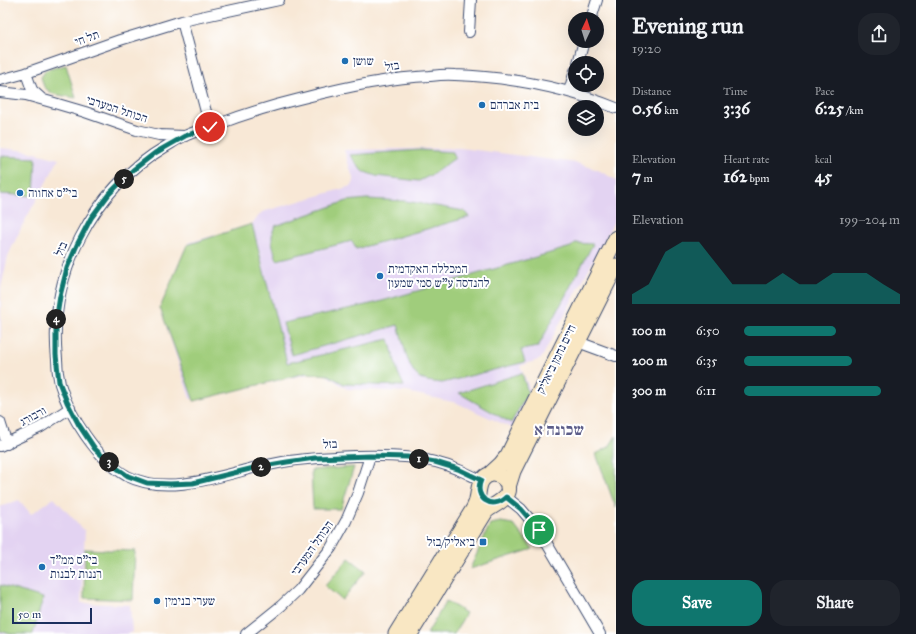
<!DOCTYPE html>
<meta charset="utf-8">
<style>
:root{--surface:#171b24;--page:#20242c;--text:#f1f3f6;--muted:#9ea1a6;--accent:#0f766e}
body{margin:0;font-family:"IM FELL Great Primer","Frank Ruhl Libre",serif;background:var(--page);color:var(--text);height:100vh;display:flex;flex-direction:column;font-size:15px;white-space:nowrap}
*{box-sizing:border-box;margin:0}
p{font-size:13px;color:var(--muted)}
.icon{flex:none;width:22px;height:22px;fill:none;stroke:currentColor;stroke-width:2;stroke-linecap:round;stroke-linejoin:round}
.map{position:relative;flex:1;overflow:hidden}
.panel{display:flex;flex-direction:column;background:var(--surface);width:300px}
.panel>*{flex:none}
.needle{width:26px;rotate:4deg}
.tools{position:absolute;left:568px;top:12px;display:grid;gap:8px}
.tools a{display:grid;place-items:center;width:36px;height:36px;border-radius:50%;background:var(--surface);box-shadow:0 4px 16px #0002;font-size:20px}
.scale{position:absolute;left:12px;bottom:10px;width:80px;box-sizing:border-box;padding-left:4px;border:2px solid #1b2f5e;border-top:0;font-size:11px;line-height:14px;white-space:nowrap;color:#1b2f5e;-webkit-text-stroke:3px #fff;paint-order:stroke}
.pin{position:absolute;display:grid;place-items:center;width:34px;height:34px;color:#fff;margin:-17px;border:2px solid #fff;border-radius:50%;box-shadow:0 1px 4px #0007}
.km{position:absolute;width:20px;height:20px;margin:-10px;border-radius:50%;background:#222;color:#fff;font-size:11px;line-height:20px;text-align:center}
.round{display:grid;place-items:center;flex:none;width:42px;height:42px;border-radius:16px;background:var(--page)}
.summary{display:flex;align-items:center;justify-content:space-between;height:68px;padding:0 16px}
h1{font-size:22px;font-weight:700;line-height:30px}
.figures{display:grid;grid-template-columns:repeat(3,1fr);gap:6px;height:68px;padding:4px 16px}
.figures div{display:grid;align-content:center}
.figures b{font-size:17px;font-weight:700}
.figures small{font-size:11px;font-weight:400}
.figures p{font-size:11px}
.chart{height:112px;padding:8px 16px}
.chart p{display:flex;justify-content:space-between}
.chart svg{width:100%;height:72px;margin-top:4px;fill:var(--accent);opacity:.7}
.button{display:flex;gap:8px;margin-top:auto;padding:8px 16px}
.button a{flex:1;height:46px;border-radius:16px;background:var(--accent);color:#fff;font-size:16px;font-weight:700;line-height:46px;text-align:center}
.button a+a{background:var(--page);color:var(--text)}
ul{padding:0 16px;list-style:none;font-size:13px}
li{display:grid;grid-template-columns:64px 48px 1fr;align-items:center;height:30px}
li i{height:10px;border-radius:5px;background:var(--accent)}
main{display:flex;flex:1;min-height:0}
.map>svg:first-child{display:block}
.built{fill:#e3d3f2}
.green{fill:#a0cd7b;stroke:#5e7e6c}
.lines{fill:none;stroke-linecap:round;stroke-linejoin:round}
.street-casing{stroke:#3c4b70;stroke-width:12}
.secondary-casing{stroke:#3c4b70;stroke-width:17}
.street{stroke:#fff;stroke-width:10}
.secondary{stroke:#f9e7c3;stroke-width:15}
.route-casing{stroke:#fff;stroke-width:8}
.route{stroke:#0f766e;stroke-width:5}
.poi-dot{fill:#1f6fb2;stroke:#fff;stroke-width:1.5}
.labels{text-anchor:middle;stroke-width:4;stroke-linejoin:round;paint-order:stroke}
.street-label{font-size:12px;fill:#1b2f5e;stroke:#fff}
.poi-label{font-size:12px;fill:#1b2f5e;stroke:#fff;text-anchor:start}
.district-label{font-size:16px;font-weight:bold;fill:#5c5d89;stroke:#fff}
</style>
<main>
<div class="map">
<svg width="616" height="634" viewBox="0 0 616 634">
<rect width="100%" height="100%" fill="#fff"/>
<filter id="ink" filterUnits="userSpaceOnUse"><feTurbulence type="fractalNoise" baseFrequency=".025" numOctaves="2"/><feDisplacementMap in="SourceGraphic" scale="8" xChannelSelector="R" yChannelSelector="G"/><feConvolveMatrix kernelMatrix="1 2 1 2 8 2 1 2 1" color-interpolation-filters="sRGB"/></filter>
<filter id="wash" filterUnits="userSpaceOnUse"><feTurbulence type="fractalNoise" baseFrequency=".012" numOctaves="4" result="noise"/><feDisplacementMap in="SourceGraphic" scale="16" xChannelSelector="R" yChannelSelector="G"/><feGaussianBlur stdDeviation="0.9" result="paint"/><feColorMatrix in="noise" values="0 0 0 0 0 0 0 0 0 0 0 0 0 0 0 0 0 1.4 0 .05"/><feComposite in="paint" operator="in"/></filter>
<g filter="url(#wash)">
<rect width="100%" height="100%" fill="#f8e8d6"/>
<path class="built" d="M0,148L28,151L59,159L22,226L8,256L1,288V344H0Z
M460,148L577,163L598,170L616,180V218L541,359L520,366L531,392L512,428L457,403L407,392L347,389L326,375L310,374L190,399L161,310L188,243L252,224L262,212L352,186L354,181L344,150Z
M54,498L85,531L81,603L130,605L132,632L127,634H0V507L19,500L31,514Z"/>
<path class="green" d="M66,65L76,98L53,94L44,87L41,77L46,70Z
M420,150L453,152L455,158L433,174L419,181L376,176L362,171L350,155Z
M0,156L36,158L34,196L0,194Z
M367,199L405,201L442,207L464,211L469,217L356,249L352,241L277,260C273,247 269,238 275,226L347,201Z
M252,224L287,363L389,339L398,373L404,386L344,384L328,375L306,373L194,401L160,308L187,245Z
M575,243L593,244L538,347L521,350L525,362L442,383C435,382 426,382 420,378C407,370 403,339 398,325L292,355L283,323L375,303L571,247Z
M522,373L528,393L511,423L459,393Z
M616,436V508L596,454L609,447Z
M354,467L341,509H313L311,470Z
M501,522L513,524L533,549L470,569L490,524Z
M85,549L135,551L133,600L84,598Z
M349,558L366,571L342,600L325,586Z
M0,585L43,598L33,634H10L0,631Z
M446,601L466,613L454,634H427Z"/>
</g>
<g filter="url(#ink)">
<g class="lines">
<g class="street-casing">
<path id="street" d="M591,19L597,0
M182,21L210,127
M469,32L471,0
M578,63L584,41
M26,73L32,90L42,99
M0,80L26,73L120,40L182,21L279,0
M569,91L575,71
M0,92L26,95L51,102L85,112L137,130L159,135L185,136
M578,342L616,356
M0,422L7,444
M0,446L41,427L70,408
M481,480C474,477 467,473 459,470C427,456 391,455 356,456C332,457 307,458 283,462C273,464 263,466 253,468C215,478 164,495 127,476C97,459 69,416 60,384C58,376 57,367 57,359C48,275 92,190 165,147C172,143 179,138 187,135C196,131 206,128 216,125C244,114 274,105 303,98C345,87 387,78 430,76C438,75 447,74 455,75C510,77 564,87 616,108
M506,497L521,509L539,530L600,634
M246,634L281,606L298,590L331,548L346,521L358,493L370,456"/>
</g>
<g class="secondary-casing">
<path id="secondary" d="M489,475L501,464L508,455L616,238
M508,487L513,471L616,266
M396,634L474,508C475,505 477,502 477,499C479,492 478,484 483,479C494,466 516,482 506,496C502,502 492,506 486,511L410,634"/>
</g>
<use href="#street" class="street"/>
<use href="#secondary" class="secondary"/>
</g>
</g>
<g class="lines" filter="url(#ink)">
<g class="route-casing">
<path id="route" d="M210,127L185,136L155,153L133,170L109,194L91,218L77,245L67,268L60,296L56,322V355L59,382L67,402L79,425L95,449L111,464L128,476L147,483L170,484L193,483L258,467L287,462L315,458L370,456L407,457L435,462L458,469L481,480C473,498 492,511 506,497L521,509L539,530"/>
</g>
<use href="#route" class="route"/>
</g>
<g class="poi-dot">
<circle cx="345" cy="61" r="4"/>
<circle cx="482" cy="105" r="4"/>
<circle cx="20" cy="193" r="4"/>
<circle cx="380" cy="276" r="4"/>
<rect x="479" y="538" width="8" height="8" rx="2"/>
<circle cx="42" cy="567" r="4"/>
<circle cx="157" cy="601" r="4"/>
</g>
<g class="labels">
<g class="street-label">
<text transform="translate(87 38) rotate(-20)" y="4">תל חי</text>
<text transform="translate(392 66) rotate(-8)" y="4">בזל</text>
<text transform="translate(117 109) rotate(18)" y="4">הכותל המערבי</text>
<text transform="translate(61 249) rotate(-66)" y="4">בזל</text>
<text transform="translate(556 359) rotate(-64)" y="4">חיים נחמן ביאליק</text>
<text transform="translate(33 416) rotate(-29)" y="4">ורבורג</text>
<text transform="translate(330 444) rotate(-3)" y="4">בזל</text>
<text transform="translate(312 548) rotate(-55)" y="4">הכותל המערבי</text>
</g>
<g class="poi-label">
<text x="353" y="65">שושן</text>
<text x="490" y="109">בית אברהם</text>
<text x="28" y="197">בי"ס אחווה</text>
<text x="388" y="273">המכללה האקדמית<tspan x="388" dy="14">להנדסה ע"ש סמי שמעון</tspan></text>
<text x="475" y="546" text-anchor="end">ביאליק/בזל</text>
<text x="50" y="564">בי"ס ממ"ד<tspan x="50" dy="14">רננות לבנות</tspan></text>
<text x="165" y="605">שערי בנימין</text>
</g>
<g class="district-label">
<text x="559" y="435">שכונה א</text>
</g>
</g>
</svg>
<div class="tools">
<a><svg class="needle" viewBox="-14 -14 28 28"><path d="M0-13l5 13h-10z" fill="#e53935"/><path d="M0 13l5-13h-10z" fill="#9ea1a6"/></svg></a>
<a><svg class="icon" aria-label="locate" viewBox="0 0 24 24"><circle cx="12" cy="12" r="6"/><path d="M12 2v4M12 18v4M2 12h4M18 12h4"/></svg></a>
<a><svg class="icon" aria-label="layers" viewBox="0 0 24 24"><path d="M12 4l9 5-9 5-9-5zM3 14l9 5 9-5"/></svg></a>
</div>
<div class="scale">50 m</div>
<div class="pin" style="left:539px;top:530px;background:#1e9e55"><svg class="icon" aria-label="arrive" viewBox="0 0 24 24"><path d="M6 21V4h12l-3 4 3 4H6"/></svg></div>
<div class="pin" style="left:210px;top:127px;background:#d93025"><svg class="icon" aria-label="check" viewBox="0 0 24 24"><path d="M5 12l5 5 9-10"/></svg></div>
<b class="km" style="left:419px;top:459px">1</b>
<b class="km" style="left:261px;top:467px">2</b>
<b class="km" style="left:109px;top:462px">3</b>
<b class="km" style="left:56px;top:319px">4</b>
<b class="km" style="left:124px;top:179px">5</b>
</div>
<section class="panel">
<div class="summary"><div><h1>Evening run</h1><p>19:20</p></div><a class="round"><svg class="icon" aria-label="share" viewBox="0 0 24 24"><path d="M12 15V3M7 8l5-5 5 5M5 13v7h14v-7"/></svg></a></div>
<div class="figures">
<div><p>Distance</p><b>0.56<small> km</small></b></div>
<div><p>Time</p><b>3:36</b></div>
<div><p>Pace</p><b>6:25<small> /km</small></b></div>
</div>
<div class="figures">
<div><p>Elevation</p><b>7<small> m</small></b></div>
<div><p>Heart rate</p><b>162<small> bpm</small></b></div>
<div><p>kcal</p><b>45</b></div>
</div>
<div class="chart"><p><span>Elevation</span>199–204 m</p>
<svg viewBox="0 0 160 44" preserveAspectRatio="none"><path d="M0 44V38L10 32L20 12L30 6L40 6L50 19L60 32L70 32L80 32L90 25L100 32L110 32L120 25L130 25L140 25L150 32L160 38V44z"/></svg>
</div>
<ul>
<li><b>100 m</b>6:50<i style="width:59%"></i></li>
<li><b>200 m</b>6:35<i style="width:69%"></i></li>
<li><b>300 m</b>6:11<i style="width:88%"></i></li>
</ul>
<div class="button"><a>Save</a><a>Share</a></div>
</section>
</main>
